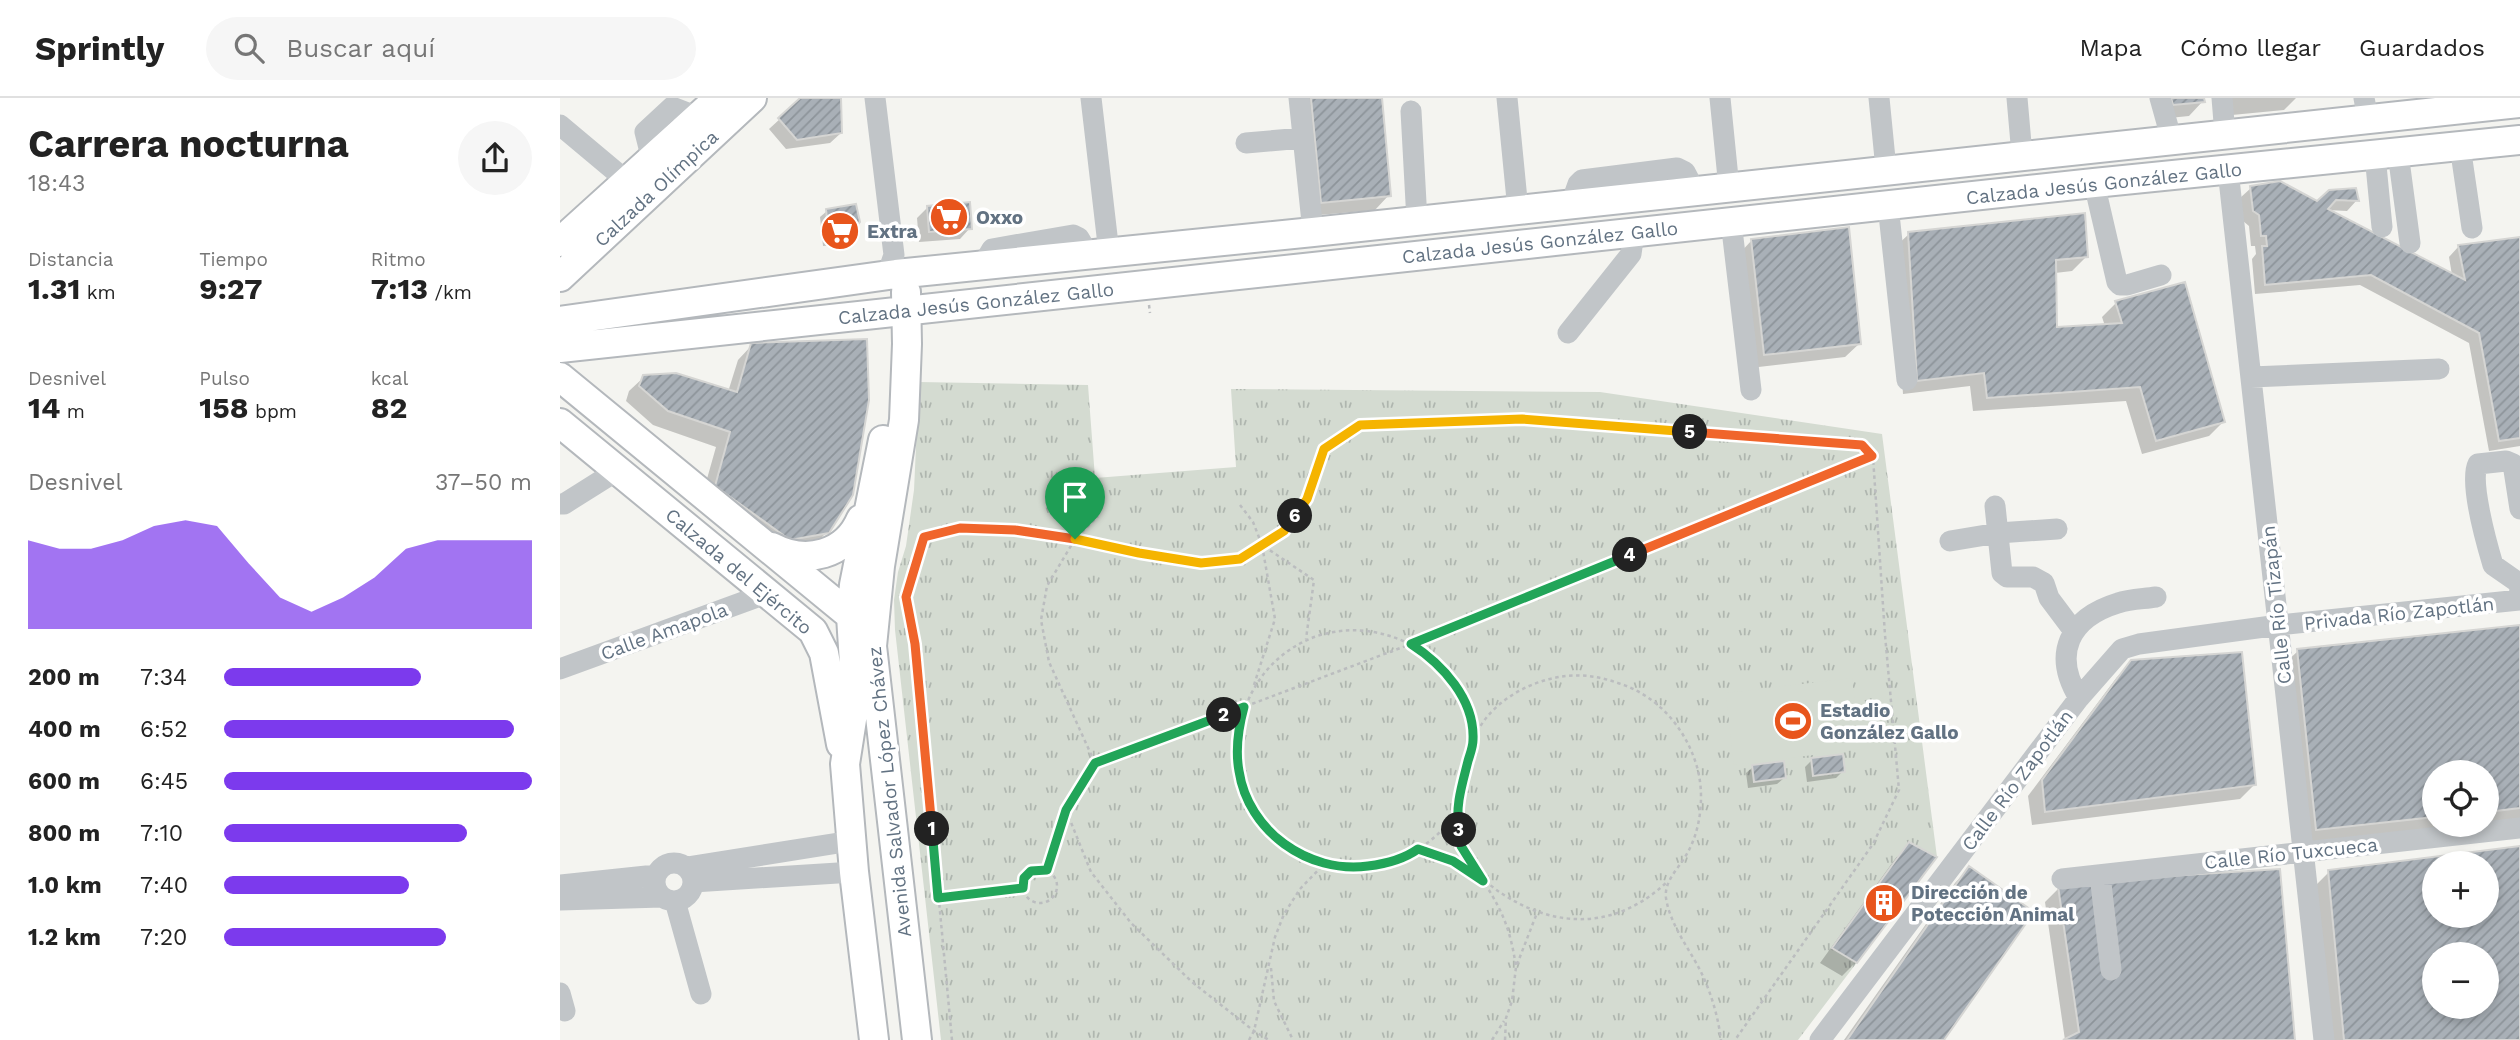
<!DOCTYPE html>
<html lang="es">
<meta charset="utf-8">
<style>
:root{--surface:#fff;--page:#f6f6f6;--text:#222;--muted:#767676;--line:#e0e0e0;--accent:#7c3aed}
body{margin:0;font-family:"Work Sans",sans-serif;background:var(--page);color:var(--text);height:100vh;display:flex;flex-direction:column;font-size:26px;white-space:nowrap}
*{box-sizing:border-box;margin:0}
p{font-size:23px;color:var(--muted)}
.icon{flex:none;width:38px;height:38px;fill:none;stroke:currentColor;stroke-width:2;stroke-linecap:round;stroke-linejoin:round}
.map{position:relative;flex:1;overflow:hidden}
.drawer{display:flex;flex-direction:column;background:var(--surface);width:560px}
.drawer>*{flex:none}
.buttons{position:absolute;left:1862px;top:662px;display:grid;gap:14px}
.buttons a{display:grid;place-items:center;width:77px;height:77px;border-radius:50%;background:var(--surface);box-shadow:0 4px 10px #0003;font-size:35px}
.pin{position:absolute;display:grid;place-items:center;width:60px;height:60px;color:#fff;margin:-72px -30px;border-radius:50% 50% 50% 0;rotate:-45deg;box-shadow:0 0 7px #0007}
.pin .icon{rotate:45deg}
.km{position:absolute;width:35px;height:35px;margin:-18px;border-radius:50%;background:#222;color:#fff;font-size:19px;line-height:35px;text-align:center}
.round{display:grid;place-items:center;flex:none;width:74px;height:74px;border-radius:37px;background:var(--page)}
.overview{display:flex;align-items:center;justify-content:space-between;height:119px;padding:0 28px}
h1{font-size:38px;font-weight:700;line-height:52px}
.stats{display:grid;grid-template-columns:repeat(3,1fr);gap:10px;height:119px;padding:7px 28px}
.stats div{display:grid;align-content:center}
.stats b{font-size:30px;font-weight:700}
.stats small{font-size:19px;font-weight:400}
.stats p{font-size:19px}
.chart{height:196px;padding:14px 28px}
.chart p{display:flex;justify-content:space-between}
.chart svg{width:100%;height:126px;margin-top:7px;fill:var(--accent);opacity:.7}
ul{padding:0 28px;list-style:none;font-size:23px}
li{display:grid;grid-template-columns:112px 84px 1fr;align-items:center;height:52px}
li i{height:18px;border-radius:9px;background:var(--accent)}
header{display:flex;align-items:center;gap:42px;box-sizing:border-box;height:98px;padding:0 35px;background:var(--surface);border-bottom:2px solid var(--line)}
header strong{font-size:33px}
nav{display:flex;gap:38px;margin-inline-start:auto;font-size:24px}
.search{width:490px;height:63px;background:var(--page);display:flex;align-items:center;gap:18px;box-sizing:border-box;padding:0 24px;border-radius:38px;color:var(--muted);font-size:26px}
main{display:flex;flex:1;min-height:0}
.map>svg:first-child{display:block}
.grass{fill:url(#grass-tufts)}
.pitch{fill:#d4dbd1}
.shadow{fill:#0003;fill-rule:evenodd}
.building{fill:url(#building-hatch);stroke:#d5d5d3;stroke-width:2;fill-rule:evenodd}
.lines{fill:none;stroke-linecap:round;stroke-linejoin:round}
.major-casing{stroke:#b4b8bc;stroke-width:32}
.path{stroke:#bbbdbf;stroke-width:2.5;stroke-dasharray:3.5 3.5;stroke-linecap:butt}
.minor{stroke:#c1c5c8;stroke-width:21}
.major{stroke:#fff;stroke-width:28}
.split-1-casing{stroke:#fff;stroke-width:14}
.split-2-casing{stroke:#fff;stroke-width:14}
.split-3-casing{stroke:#fff;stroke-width:14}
.split-4-casing{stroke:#fff;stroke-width:14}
.split-5-casing{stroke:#fff;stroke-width:14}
.split-6-casing{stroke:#fff;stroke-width:14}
.split-7-casing{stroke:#fff;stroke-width:14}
.split-1{stroke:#f0652b;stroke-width:9}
.split-2{stroke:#22a559;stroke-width:9}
.split-3{stroke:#22a559;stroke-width:9}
.split-4{stroke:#22a559;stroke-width:9}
.split-5{stroke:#f0652b;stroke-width:9}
.split-6{stroke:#f5b400;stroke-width:9}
.split-7{stroke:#f5b400;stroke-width:9}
.labels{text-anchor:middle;stroke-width:7;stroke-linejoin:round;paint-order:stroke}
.street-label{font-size:19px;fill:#627282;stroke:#fff}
.poi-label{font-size:19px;font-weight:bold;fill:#627282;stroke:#fff;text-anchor:start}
</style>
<header>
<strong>Sprintly</strong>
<div class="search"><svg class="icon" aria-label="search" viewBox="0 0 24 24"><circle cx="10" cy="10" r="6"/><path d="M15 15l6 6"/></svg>Buscar aquí</div>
<nav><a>Mapa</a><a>Cómo llegar</a><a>Guardados</a></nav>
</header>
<main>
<section class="drawer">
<div class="overview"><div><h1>Carrera nocturna</h1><p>18:43</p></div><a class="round"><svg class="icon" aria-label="share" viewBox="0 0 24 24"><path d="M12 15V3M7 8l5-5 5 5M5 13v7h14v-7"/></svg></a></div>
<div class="stats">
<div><p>Distancia</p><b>1.31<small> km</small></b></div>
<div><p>Tiempo</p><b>9:27</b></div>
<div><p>Ritmo</p><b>7:13<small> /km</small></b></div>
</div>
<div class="stats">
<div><p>Desnivel</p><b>14<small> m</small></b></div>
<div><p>Pulso</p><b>158<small> bpm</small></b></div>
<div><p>kcal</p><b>82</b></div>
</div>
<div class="chart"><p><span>Desnivel</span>37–50 m</p>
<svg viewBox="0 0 160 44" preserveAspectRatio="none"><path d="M0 44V13L10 16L20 16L30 13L40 8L50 6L60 8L70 21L80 33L90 38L100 33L110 26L120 16L130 13L140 13L150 13L160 13V44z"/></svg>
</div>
<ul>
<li><b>200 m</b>7:34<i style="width:64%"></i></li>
<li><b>400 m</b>6:52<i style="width:94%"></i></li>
<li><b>600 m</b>6:45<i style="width:100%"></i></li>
<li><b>800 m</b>7:10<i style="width:79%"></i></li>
<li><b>1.0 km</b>7:40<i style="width:60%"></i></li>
<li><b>1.2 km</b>7:20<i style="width:72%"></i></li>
</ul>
</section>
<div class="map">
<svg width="1960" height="942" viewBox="0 0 1960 942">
<defs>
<pattern id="grass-tufts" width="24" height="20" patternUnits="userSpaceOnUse" patternTransform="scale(1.75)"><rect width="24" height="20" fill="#d4dbd1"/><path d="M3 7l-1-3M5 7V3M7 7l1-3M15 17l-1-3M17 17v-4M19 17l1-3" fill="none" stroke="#afb6af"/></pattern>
<pattern id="building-hatch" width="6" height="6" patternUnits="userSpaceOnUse" patternTransform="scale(1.75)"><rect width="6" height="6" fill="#a9b0b7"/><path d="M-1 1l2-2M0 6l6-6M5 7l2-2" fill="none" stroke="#8d949a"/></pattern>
</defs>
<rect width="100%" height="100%" fill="#f4f4f0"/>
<path class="grass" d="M359,284L528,287L535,380L676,369L671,291L1040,294L1322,336L1377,759L1238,942H381L335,532L334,502L338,474L346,448L354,392Z"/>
<path class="pitch" d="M1292,580L1300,651L1174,667L1166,595Z"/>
<path class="shadow" d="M243,0H279L281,35L270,45L226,51L209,31Z
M736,0H820L829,97L815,112L747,118Z
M1593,0H1643V3L1629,18L1599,21Z
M1670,0H1736L1724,12L1672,17Z
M1691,90L1757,105L1770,94L1797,102L1787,113L1767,112L1892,177L1889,159L1899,148L1960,141V348L1929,353L1909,245L1800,187L1695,196L1692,161L1696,156L1695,148H1691L1689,128L1683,123L1680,100Z
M367,110L410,130L400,141L359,144L357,120Z
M267,113L284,140L277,147L263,148L260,119Z
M1349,136L1526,159L1512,173L1495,175L1496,231L1545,228L1542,219L1556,205L1663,324L1649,338L1582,356L1566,303L1413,313L1410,288L1343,296L1334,150Z
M1192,142L1300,245L1285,259L1190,270L1178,157Z
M192,247L267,434L252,449L215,455L141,402L156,349L93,327L66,303L69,293L84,279L168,294L178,262Z
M1960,529V722L1927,726V674H1874V726H1921L1742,745L1723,567L1738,553Z
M1572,564L1695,686L1680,701L1472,727L1468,698L1557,579Z
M1252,662L1283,673L1276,680L1247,684L1245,669Z
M1193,669L1224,680L1217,686L1188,690L1186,675Z
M1349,747L1296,864L1282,878L1260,865L1335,761Z
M1960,750V942H1769L1755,788L1769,774ZM1874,765H1927V817H1874ZM1874,856H1927V908H1874Z
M1409,770L1381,942H1284L1395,785Z
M1499,790L1734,942H1505L1485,804Z"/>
<path class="building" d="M240,0H281L282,35L237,42L218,20Z
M751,0H822L831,98L761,105Z
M1611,0H1644L1645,4L1613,7Z
M1720,83L1757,103L1769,92L1796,90L1799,103L1776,102L1768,111L1905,182L1898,147L1960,139V340L1939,343L1919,235L1811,177L1705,187L1702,148H1707L1706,138H1701L1699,117L1693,113L1690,88Z
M410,104L412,131L369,134L367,108Z
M296,106L300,124L285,141L269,142L266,111Z
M1525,115L1528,159L1496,162L1497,229L1562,225L1555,203L1625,184L1665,324L1596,343L1580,289L1427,300L1424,275L1357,283L1348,134Z
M1289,129L1301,246L1204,257L1191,141Z
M307,241L309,302L293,397L269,435L230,442L155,388L170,334L108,313L79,288L83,277L116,275L177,294L191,245Z
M1960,527V710L1927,714V674H1874V719L1756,732L1737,551Z
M1682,554L1696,687L1485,714L1482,682L1571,562Z
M1283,656L1285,674L1253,678L1251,660Z
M1224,663L1226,680L1194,684L1192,667Z
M1349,744L1377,759L1297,865L1272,850Z
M1960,748V942H1784L1768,772ZM1874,765H1927V817H1874ZM1874,856H1927V908H1874Z
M1409,768L1474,814L1384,942H1287Z
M1720,771L1735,942H1503L1519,934L1498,788L1545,782Z"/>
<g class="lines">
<g class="major-casing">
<path id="major" d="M0,144L159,0
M0,179L192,0
M346,194L347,246L344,322L320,468L312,548L357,942
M0,223L336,176L753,134L1960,5
M0,250L1534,85L1960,42
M0,279L291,518L298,529
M0,325L253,533L264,555L281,646
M212,449C246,467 286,457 301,421
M314,942L294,774L285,666L296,596L291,518L294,487L323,342"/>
</g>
<path class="path" d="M589,207L590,215
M680,407L693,424L702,447
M694,587L715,521L702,447L754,482L746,541
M914,641C911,626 908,611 901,597C873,542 803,517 747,542C675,575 657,668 705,728C729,758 769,773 806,768C832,765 858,755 878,736C903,711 902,677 913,644C925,607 968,582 1006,578C1024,576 1041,579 1058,585C1097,597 1126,630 1137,669C1145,697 1141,734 1125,759C1117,772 1104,784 1106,800C1110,826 1128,849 1140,872C1151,894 1158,918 1161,942
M535,665L851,546L1312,358
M506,712L531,774L571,825L632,884L694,933L709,942
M896,714C898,725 898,736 901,746C906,766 924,784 941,795C997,832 1057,831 1107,784
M858,751L893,763L920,782
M463 788a17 17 0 1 1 34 0a17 17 0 1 1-34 0Z
M487,772L506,712L535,665L489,564L481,522L487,488L515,441L538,418
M925,786C944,815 951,835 956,869
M378,800L462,791
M711,870L714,903L733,942
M392,942L355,546L346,499L364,439L400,430L455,431L641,465L680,461L724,433L747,401L764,351L800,327L962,321L1302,347L1313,359L1325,537L1339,692L1313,746L1175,942
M689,942L694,933L715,839L724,816L740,791L764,766
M932,942L944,923
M945,942L946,920L952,903L956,869L977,815"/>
<path class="minor" d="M315,0L334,157L327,177
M531,0L549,155
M739,0L753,134
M947,0L958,112
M1160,0L1169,90
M1319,0L1326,71
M1457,0L1462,57
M1600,0L1612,43
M1662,0L1665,37
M1804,0L1808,21
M851,13L857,123
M0,27L68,84
M686,45L743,40
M1900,48L1912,130
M1838,55L1850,145
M1815,57L1822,129
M92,62L85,34L112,9L138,19
M1668,72L1764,942
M1534,85L1557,184L1560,187H1567L1601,177
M1011,106L1018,86L1022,82L1117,70L1125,74L1135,93
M1328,107L1347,282
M1171,123L1191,292
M422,168L432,151L513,137L519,140L529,157
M1008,235L1071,156L1074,134
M1691,279L1879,271
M0,406H4L58,372
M1435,408L1442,475L1447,479H1473L1484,485L1489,500L1513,532
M1960,411L1953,366L1946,363L1918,366C1909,383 1927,447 1933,467L1959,485L1960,495
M1390,443L1438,435L1497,431
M0,571L208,495
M1519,600C1492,556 1509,520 1558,505C1570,501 1583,501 1596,499
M95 784a19 19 0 1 1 38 0a19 19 0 1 1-38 0Z
M127,769L291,743
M1540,777L1551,872
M1502,781L1960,730
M133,784L294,774
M0,787L96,777
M0,802L102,799
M115,803L141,896
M0,895L5,913
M1260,942L1519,600L1562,551L1579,546L1719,527L1960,502"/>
<use href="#major" class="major"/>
</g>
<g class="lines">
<g class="split-1-casing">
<path id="split-1" d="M372,731L355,546L346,499L364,439L400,430L455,432L515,441"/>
</g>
<g class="split-2-casing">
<path id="split-2" d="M372,731L378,800L463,790L464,780L471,773L487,772L506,712L535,665L664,617"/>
</g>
<g class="split-3-casing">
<path id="split-3" d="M664,617L684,609C678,631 675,651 679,673C688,733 748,776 808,768C825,766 844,761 858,751L893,763L923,783L901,748L899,732"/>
</g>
<g class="split-4-casing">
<path id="split-4" d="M899,732C895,708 902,687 908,663C910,656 913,649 913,642C915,601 882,566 851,546L1070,457"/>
</g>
<g class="split-5-casing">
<path id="split-5" d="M1070,457L1312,358L1302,347L1130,334"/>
</g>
<g class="split-6-casing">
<path id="split-6" d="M735,418L747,401L764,351L800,327L962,321L1130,334"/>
</g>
<g class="split-7-casing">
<path id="split-7" d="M515,441L579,455L641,465L680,461L724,433L735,418"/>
</g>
<use href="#split-1" class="split-1"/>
<use href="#split-2" class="split-2"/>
<use href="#split-3" class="split-3"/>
<use href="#split-4" class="split-4"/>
<use href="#split-5" class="split-5"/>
<use href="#split-6" class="split-6"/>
<use href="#split-7" class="split-7"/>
</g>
<defs>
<g id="supermarket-disc" transform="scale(2.0125)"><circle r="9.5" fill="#e8551c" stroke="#fff"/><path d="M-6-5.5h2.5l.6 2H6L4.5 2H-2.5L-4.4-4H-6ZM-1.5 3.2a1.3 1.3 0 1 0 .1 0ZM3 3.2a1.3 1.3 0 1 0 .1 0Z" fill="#fff"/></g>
<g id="stadium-disc" transform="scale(2.0125)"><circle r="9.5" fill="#e8551c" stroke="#fff"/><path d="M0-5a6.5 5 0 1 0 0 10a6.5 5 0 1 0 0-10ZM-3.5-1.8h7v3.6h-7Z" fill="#fff"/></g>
<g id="building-disc" transform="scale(2.0125)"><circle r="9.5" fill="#e8551c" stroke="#fff"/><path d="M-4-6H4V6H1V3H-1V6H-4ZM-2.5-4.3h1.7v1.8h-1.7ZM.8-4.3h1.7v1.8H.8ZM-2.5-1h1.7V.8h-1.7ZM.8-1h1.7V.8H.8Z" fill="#fff"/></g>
</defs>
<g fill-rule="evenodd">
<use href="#supermarket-disc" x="389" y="119"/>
<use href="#supermarket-disc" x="280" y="133"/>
<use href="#stadium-disc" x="1233" y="623"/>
<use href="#building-disc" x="1324" y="805"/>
</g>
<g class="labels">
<g class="street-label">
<text transform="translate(1544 85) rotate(-6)" y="7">Calzada Jesús González Gallo</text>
<text transform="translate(96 90) rotate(-43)" y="7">Calzada Olímpica</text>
<text transform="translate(980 144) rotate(-6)" y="7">Calzada Jesús González Gallo</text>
<text transform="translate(416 205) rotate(-6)" y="7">Calzada Jesús González Gallo</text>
<text transform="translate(179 473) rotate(40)" y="7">Calzada del Ejército</text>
<text transform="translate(1716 507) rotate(-96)" y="7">Calle Río Tizapán</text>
<text transform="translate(1839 515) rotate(-6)" y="7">Privada Río Zapotlán</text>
<text transform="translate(104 533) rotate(-20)" y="7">Calle Amapola</text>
<text transform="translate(1457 682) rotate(-53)" y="7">Calle Río Zapotlán</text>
<text transform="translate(329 694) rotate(-96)" y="7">Avenida Salvador López Chávez</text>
<text transform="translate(1731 755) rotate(-6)" y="7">Calle Río Tuxcueca</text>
</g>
<g class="poi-label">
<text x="416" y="126">Oxxo</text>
<text x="307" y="140">Extra</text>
<text x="1260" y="619">Estadio<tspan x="1260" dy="22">González Gallo</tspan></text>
<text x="1351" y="801">Dirección de<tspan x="1351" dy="22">Potección Animal</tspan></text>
</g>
</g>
</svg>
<div class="buttons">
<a><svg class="icon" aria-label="locate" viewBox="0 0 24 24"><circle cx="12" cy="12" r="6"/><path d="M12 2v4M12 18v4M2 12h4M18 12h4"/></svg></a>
<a>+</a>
<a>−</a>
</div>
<div class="pin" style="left:515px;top:441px;background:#1e9e55"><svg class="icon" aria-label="arrive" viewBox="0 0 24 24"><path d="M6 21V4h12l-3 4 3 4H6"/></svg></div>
<b class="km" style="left:372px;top:731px">1</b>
<b class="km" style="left:664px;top:617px">2</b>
<b class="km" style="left:899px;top:732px">3</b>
<b class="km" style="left:1070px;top:457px">4</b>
<b class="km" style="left:1130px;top:334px">5</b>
<b class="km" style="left:735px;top:418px">6</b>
</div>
</main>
